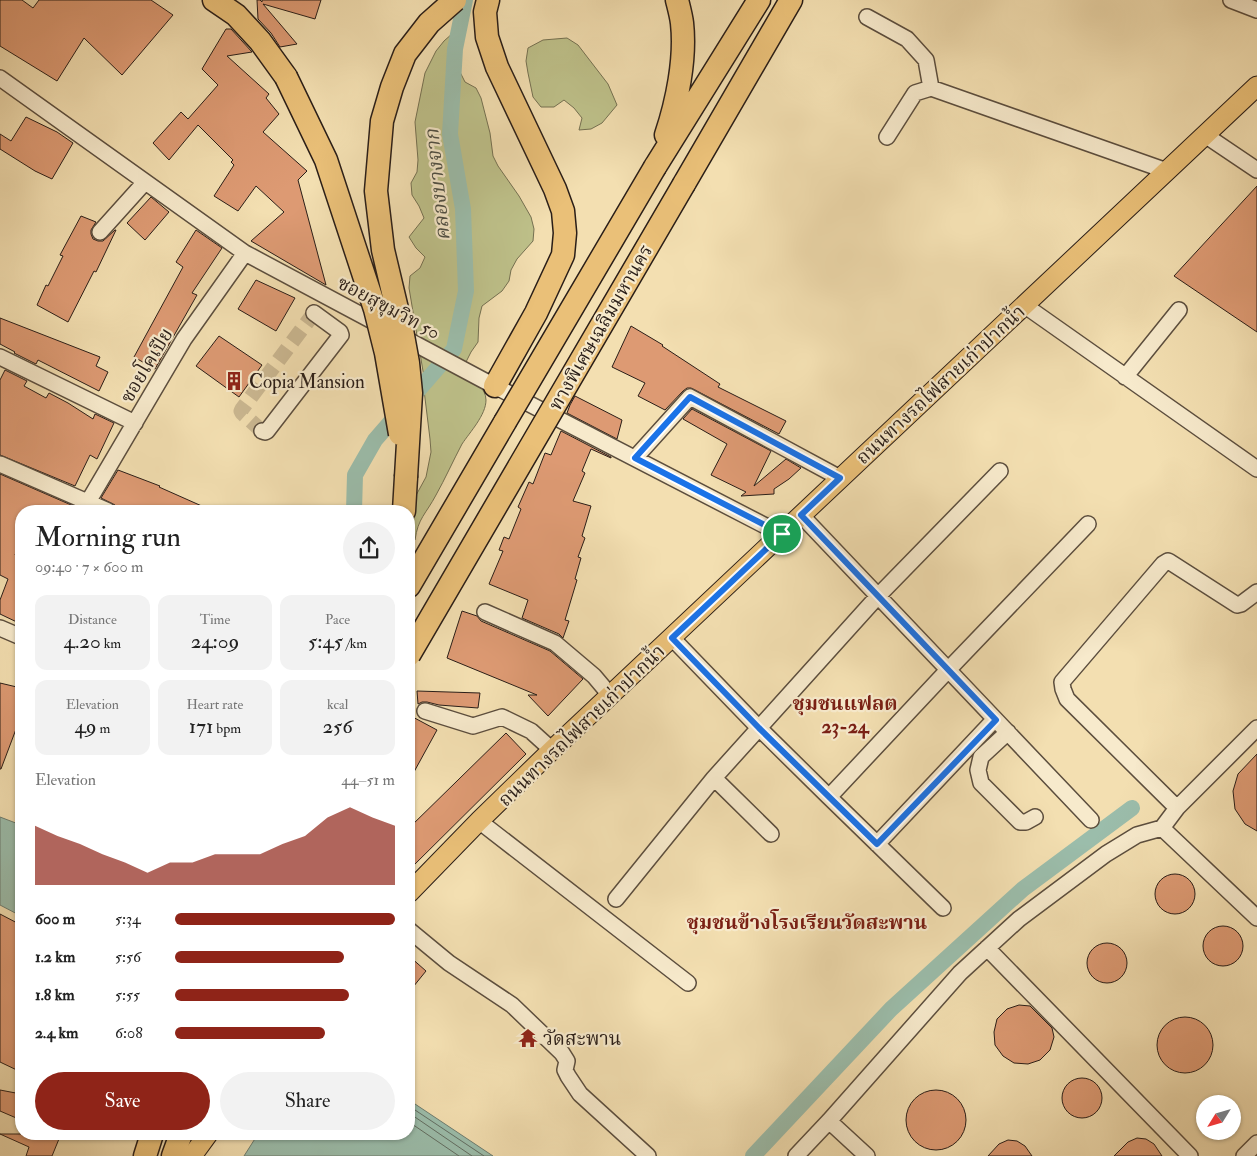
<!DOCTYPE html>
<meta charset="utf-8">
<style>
:root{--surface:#fff;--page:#f2f2f2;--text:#222;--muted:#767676;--accent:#8f2418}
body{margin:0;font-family:"IM FELL Double Pica","Noto Serif Thai",serif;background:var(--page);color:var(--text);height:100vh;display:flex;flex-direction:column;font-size:19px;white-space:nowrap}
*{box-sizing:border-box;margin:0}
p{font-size:16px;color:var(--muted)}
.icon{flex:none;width:28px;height:28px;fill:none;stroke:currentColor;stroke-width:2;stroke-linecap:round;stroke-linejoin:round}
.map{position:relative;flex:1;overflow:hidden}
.drawer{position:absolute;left:15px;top:505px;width:400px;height:635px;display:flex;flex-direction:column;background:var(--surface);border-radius:20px;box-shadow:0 1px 4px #0004}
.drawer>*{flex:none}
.needle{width:32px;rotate:233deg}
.tools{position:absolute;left:1196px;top:1095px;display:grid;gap:10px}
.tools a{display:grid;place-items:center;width:45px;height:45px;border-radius:50%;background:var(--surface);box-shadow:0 1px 4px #0004;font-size:25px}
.pin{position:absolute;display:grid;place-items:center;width:42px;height:42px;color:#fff;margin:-21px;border:2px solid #fff;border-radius:50%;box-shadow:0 1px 5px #0007}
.round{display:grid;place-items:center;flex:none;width:52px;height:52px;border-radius:26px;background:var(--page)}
.head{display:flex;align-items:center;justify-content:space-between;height:85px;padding:0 20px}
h1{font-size:28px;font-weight:600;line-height:38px}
.figures{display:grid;grid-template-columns:repeat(3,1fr);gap:8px;height:85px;padding:5px 20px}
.figures div{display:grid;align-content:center;border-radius:12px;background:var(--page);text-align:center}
.figures b{font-size:21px;font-weight:600}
.figures small{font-size:14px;font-weight:400}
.figures p{font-size:14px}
.chart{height:140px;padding:10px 20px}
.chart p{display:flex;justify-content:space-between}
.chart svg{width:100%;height:90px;margin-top:5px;fill:var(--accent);opacity:.7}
.action{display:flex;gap:10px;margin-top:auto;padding:10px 20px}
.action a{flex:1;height:58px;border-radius:30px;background:var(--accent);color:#fff;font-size:20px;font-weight:600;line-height:58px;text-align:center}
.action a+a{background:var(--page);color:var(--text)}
ul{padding:0 20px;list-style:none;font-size:16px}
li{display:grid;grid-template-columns:80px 60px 1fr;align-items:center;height:38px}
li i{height:12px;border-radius:6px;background:var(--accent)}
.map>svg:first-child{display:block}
.green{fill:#bec18a;stroke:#747051}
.water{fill:#9bbdab;stroke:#6e7d70}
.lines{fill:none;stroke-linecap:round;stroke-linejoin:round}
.shore{stroke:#626e62;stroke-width:1}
.canal{stroke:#9bbdab;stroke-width:16}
.building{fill:#dd9a73;stroke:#2a1e18}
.minor-tunnel{stroke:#cbb892;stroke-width:15;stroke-dasharray:15 8;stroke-linecap:butt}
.minor-casing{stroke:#5c4e3e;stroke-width:18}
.major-casing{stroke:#2a1e18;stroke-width:21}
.highway-casing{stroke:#2a1e18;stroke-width:25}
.minor{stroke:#f7eacc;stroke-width:15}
.major{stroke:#eac078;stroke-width:19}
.highway{stroke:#eac078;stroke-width:22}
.highway-bridge-casing{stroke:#2a1e18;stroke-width:25;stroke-linecap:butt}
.highway-bridge{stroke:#eac078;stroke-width:22}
.route-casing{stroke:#fff;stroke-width:10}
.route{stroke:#1a73e8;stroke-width:6}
.labels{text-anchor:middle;stroke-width:4.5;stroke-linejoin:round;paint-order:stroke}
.street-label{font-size:19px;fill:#2a1e18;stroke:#f7eacc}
.poi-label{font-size:19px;fill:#2a1e18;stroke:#f7eacc;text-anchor:start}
.water-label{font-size:20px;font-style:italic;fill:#4c4e44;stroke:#f7eacc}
.neighbourhood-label{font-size:20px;font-weight:bold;fill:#7a1f14;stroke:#f7eacc}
</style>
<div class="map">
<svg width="1257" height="1156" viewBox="0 0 1257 1156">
<rect width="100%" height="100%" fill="#f3dfb1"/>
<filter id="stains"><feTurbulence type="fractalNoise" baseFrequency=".004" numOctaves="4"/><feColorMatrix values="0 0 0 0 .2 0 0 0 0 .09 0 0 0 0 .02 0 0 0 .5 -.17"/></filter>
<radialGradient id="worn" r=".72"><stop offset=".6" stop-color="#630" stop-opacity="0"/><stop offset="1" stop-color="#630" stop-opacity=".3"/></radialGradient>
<path class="green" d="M453,33L460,72L465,82L476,88L481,98L490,133L493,156L498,166L519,196L531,217L534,229L533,241L517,259L511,270L509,281L502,291L482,306L479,318L478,342L471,352L466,362L465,374C474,381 486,388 486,400C486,415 470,432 462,444C453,461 445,479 436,495C426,514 418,518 415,540L409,544L408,510L426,477L431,452L430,439L424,390V377L409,288L410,276L420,268L425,257L416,248L409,237L424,218L419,206L412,195L411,183L417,172L418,160L415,122L425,73L436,51L444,41Z
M567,38L578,45L608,84L617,105L602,123L591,129L579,130L582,118L574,108L564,100L554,107H541L533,97L528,73L526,61L528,48L543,40Z"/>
<path class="water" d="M0,817L21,825V916L0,905Z
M409,1100L493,1156H244L258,1134H409Z"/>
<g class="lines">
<path class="shore" d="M409,1106L484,1156
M409,1113L472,1156
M409,1122L459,1156"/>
<path class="canal" d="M354,511L355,475L375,440L454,349L466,291L463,209L450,134L455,49L465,0
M753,1156L891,1009L1023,889L1132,808"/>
</g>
<path class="building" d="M0,0H22L33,8L39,0H151L173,15L122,75L84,38L57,81L0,46Z
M257,0H260L262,2V0H321L315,19L263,4L297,44L280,47L271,33L258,19Z
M226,29H231L252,52L227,56L269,94L266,98L279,114L263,132L307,171L298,180L326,285L251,241L284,212L256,186L238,211L214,196L234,165L231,162L233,160L198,125L169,160L153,143L181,112L188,119L218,85L202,69Z
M26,117L57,132L73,143L52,179L35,171L0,149V134L11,141Z
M1257,186V332L1174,276Z
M151,197L169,212L145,240L127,223Z
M81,216L96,222L91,230V234L93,239L98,241H103L115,230H116L96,272L94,271L68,322L37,305L46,285L48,286L63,256L60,255Z
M196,230L222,248L192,293L197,295L155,369L134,357L183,267L176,262Z
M256,280L295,298L276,331L238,309Z
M0,318L100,357L96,366L108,372L99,391L38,360L36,364L14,353L15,352L0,344Z
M631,326L663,345L662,346L720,384L718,387L786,421L779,434L691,388H687L683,391L665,410L638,396L645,383L612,367Z
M219,336L262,365L239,397L196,366Z
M5,370L27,381L24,386L46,398L49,393L68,403L93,419L95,414L114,423L97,459L90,455L75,486L0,455V380Z
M575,396L622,420L617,439L567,413L570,405Z
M692,409L771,451L754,486L786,459L801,468L789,479L774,489V494L741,496L746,492L711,475L727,444L683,419Z
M561,431L611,457V458L591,449L582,471L585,473L573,501L591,506L582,536L585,538L578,557L581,558L575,579L577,580L565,620L569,621L563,638L559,634L522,618L528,600L489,584L503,551L499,550L504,537L509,539L521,509L518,507L529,482L533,484L545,453L551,455Z
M118,470L160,486L159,487L213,511H117L115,505L101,498Z
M0,474L85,511H21V540L15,555L17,556L21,549V624L0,614V600L8,579L0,575Z
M462,611L477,616L481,621L550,651L583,679L548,716L528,695H537L447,658Z
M0,683L21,688V716L1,769H0Z
M417,691L480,693L478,708L439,705L427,702H422L418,704Z
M409,715L437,730L409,781Z
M506,733L526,754L409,870V828Z
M1257,754V831L1245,824L1235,809L1233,791L1238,774Z
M1155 894a20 20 0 1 1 40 0a20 20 0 1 1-40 0Z
M0,914L21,925V1072L0,1062Z
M1203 946a20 20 0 1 1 40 0a20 20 0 1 1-40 0Z
M1087 963a20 20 0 1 1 40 0a20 20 0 1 1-40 0Z
M409,956L426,971L409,992Z
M1019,1005L1030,1006L1052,1028L1054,1037L1050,1050L1040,1060L1028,1064L1014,1063L1003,1056L995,1045L994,1032L997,1019L1007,1009Z
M1157 1045a28 28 0 1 1 56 0a28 28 0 1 1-56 0Z
M1062 1098a20 20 0 1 1 40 0a20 20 0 1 1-40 0Z
M0,1090L21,1094V1120L0,1111Z
M906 1120a30 30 0 1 1 60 0a30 30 0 1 1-60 0Z
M0,1134H61L52,1156H26L29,1147Z
M1137,1138L1146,1139L1154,1144L1162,1156H1114L1128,1142Z
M1008,1140L1017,1141L1025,1146L1032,1156H988L999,1144Z"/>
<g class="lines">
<path class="minor-tunnel" d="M262,431L242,413L241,411L242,409L311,317"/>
<g class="minor-casing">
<path id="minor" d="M1231,0L1257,10
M867,17L907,39L926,60L931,88
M0,78L245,253L483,380L781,534
M1205,135L1257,170
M887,137L915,93L931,88L1167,171
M100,232L145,182
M1024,305L1257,469
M0,357L135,423
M1125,377L1179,310
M262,431L265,432L267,431L341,335L340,332L314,313
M635,458L690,397L840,478
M0,464L108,511
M88,502L184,339L245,253
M801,515L1091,820
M485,612L555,643L594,676L610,695
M0,628L21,637
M425,711L473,726L502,717L531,731L552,750
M1008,732L981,757L978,770L981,783L1020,822H1026L1035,817
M714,778L771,834
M829,797L759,728L878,596L1000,471
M1177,808L1067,699L1063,689L1062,682L1163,564L1168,561L1170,562L1237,605L1241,604L1257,592
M479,821L688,983
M1162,828L1177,808L1257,728
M877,844L995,719
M616,899L714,778L759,728L672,638
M943,908L829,797L948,670L1088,524
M409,930L449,963L512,1005L562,1053L567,1061L565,1070L568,1076L580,1094L648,1156
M987,948L1190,1156
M829,1121L867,1156
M796,1156L829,1121L960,973L1019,919L1106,854L1137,835L1162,828L1257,918
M1244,1156L1257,1143"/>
</g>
<g class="major-casing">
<path id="major" d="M409,893L479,821L552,750L1257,86
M192,1156L208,1134"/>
</g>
<g class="highway-casing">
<path id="highway" d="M214,0L236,15L260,41L286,77
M488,0L485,12L487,37L497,67L555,189L563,211L565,233L563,255L536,313L495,386
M666,135C677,102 686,59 682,23C681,15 679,8 677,0
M655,167L759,0
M684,184L791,0
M404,511L406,477
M409,586L505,422
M145,1156L152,1134
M173,1156L181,1134"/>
</g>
<use href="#minor" class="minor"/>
<use href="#major" class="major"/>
<use href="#highway" class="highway"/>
<g class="highway-bridge-casing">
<path id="highway-bridge" d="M286,77L326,160L375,309L386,353L400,434
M505,422L655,167
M406,477L411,393L408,363L402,330L383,250L376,191L382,121L392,87L405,54L429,23L455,0
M409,655L684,184"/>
</g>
<use href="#highway-bridge" class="highway-bridge"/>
</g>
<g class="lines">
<g class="route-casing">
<path id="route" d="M690,397L840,478L801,515L996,720L877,844L759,728L672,638L782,534L635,458Z"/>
</g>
<use href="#route" class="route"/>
</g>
<defs>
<g id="building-bare" transform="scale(1.5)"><path d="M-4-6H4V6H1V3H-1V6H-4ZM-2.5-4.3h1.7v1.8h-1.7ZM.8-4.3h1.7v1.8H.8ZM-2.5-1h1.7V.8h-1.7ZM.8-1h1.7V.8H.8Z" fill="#8f2418" stroke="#f7eacc" stroke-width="2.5" paint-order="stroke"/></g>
<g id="temple-bare" transform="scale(1.5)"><path d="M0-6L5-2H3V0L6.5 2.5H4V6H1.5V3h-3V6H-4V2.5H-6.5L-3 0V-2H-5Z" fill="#8f2418" stroke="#f7eacc" stroke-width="2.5" paint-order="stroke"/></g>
</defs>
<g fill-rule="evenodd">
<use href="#building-bare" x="234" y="381"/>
<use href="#temple-bare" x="528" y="1038"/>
</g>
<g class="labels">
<g class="street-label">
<text transform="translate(389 307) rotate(28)" y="7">ซอยสุขุมวิท 50</text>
<text transform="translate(600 327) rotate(-60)" y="7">ทางพิเศษเฉลิมมหานคร</text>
<text transform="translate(146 365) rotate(-59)" y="7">ซอยโคเปีย</text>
<text transform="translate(940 384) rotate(-43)" y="7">ถนนทางรถไฟสายเก่าปากน้ำ</text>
<text transform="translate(581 725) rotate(-44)" y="7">ถนนทางรถไฟสายเก่าปากน้ำ</text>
</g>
<g class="poi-label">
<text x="249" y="388">Copia Mansion</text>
<text x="543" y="1045">วัดสะพาน</text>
</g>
<g class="water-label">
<text transform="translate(437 185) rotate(-96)" y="7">คลองบางจาก</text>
</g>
<g class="neighbourhood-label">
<text x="845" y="710">ชุมชนแฟลต<tspan x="845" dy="23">23-24</tspan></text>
<text x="807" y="929">ชุมชนข้างโรงเรียนวัดสะพาน</text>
</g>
</g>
<rect width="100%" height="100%" filter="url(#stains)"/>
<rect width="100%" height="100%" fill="url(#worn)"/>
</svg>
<div class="tools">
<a><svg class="needle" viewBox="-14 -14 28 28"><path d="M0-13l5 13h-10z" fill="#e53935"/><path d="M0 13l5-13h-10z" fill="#767676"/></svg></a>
</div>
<div class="pin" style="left:782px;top:534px;background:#1e9e55"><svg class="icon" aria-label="arrive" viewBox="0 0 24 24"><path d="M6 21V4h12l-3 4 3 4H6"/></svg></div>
<section class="drawer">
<div class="head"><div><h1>Morning run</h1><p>09:40 · 7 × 600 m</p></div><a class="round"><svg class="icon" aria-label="share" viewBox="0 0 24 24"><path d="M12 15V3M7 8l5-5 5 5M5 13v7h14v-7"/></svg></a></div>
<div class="figures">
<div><p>Distance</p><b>4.20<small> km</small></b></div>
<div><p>Time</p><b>24:09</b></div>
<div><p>Pace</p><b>5:45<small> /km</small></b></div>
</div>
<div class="figures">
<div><p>Elevation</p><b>49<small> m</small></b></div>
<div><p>Heart rate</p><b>171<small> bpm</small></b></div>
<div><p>kcal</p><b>256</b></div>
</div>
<div class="chart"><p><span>Elevation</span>44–51 m</p>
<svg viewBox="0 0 160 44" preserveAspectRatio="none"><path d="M0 44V15L10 20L20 24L30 29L40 33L50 38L60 33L70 33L80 29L90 29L100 29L110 24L120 20L130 11L140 6L150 11L160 15V44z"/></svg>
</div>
<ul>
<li><b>600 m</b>5:34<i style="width:100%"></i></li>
<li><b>1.2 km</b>5:56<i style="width:77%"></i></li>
<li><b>1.8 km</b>5:55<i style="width:79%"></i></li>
<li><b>2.4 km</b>6:08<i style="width:68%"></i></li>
</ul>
<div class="action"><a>Save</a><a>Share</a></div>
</section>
</div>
